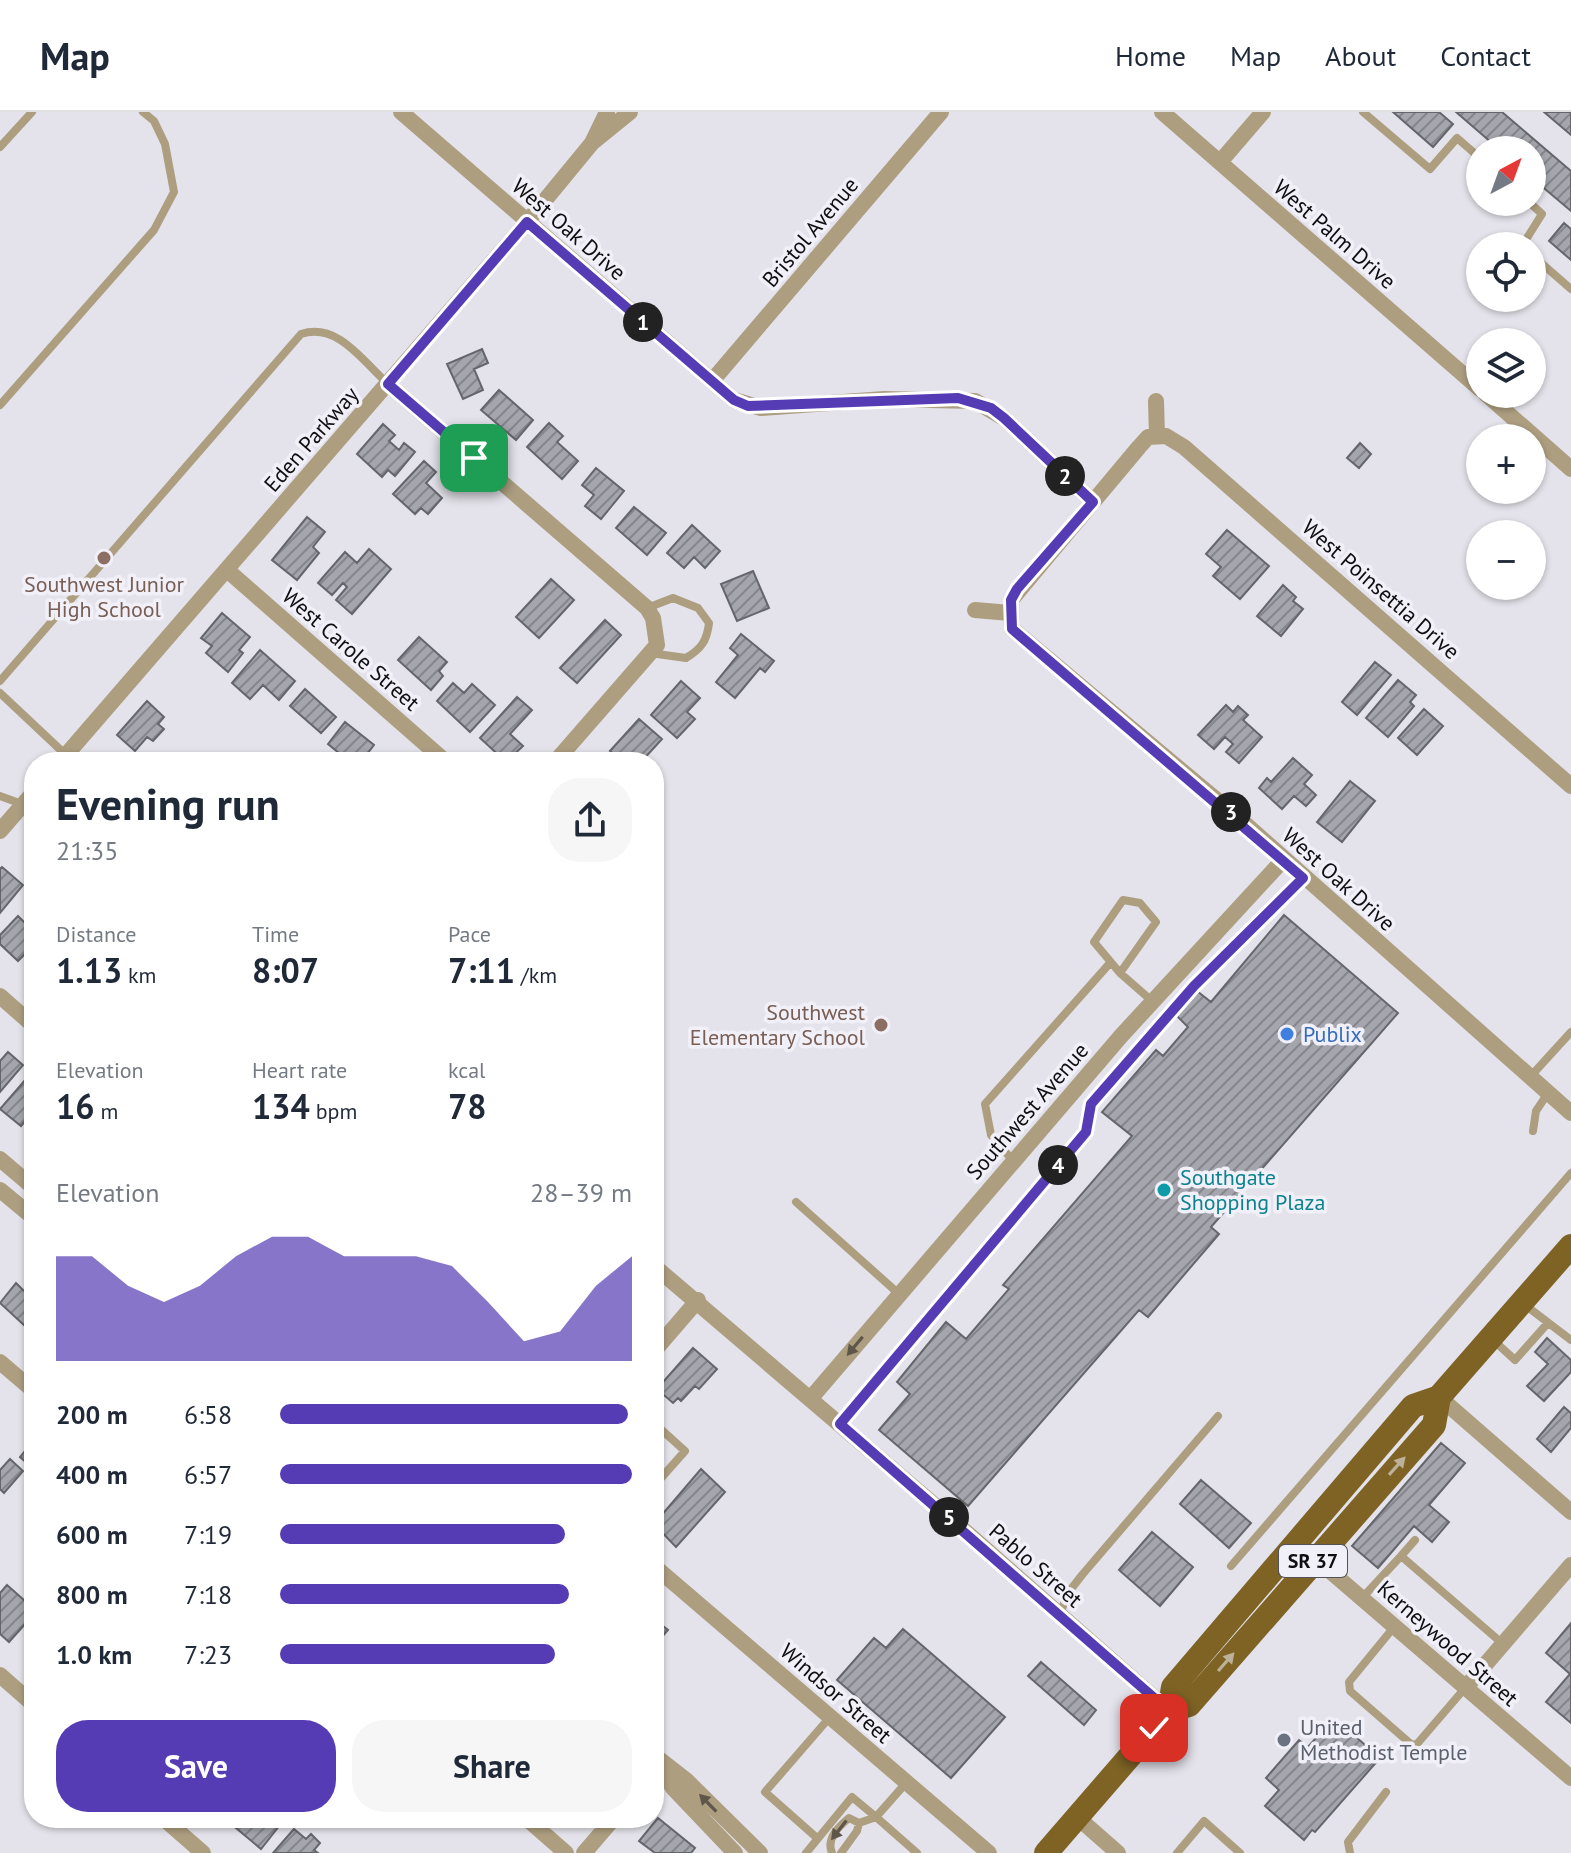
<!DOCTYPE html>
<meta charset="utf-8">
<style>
:root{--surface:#fff;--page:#f6f6f7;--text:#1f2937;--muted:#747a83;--line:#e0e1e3;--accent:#553cb4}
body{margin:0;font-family:"PT Sans",sans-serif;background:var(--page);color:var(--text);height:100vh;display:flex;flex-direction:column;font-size:30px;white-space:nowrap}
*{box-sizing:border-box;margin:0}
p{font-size:26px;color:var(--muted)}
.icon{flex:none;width:44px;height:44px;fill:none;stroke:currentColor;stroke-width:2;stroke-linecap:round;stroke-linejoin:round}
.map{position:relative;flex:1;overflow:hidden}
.details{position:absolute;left:24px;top:640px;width:640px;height:1076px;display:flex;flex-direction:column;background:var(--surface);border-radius:32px;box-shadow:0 2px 6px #0004}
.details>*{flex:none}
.needle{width:52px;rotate:41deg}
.fabs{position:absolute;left:1466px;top:24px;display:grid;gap:16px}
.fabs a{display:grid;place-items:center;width:80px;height:80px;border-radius:50%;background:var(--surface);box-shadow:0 2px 6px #0004;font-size:40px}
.pin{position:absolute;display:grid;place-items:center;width:68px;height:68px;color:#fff;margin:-34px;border-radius:16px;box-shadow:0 4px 12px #0006}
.km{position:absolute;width:40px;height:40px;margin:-20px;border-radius:50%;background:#222;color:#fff;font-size:22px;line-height:40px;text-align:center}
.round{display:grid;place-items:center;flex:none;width:84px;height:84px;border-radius:32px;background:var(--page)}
.head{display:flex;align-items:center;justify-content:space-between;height:136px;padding:0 32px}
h1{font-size:44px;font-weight:600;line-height:60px}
.figures{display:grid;grid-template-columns:repeat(3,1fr);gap:12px;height:136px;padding:8px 32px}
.figures div{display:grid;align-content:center}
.figures b{font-size:34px;font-weight:600}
.figures small{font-size:22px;font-weight:400}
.figures p{font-size:22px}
.chart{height:224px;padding:16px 32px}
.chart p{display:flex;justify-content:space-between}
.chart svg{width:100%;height:144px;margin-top:8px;fill:var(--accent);opacity:.7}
.primary-button{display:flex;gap:16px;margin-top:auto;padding:16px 32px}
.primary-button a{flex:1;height:92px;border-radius:32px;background:var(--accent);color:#fff;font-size:32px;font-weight:600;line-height:92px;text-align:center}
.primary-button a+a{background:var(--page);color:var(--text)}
ul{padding:0 32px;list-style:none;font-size:26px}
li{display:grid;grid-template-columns:128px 96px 1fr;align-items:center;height:60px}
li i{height:20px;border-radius:10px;background:var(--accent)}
header{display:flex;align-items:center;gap:48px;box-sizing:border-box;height:112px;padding:0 40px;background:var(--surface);border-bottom:2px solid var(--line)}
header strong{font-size:38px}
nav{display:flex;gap:44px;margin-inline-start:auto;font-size:28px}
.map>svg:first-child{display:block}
.building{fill:url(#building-hatch);stroke:#65656c;stroke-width:2}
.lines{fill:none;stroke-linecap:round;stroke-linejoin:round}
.lane{stroke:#ad9e80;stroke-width:8}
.street{stroke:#ad9e80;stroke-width:16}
.primary{stroke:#7e6325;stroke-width:24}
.oneway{fill:#5e5649}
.oneway2{fill:#bdb199}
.route-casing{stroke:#fff;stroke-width:16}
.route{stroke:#553cb4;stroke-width:10}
.education-dot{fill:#8d6e63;stroke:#f1f0f8;stroke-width:3}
.shop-dot{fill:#3f7fe0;stroke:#f1f0f8;stroke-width:3}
.culture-dot{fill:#0f9aa8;stroke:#f1f0f8;stroke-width:3}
.worship-dot{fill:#6b7280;stroke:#f1f0f8;stroke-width:3}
.labels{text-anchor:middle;stroke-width:7;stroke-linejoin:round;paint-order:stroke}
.shield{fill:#f1f0f8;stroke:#535257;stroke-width:2}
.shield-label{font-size:20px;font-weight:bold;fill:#0f0f12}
.street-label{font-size:22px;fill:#0f0f12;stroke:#f1f0f8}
.education-label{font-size:22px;fill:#785e54;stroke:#f1f0f8}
.shop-label{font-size:22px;fill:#366cbe;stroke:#f1f0f8;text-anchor:start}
.culture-label{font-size:22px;fill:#0d838f;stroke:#f1f0f8;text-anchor:start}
.worship-label{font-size:22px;fill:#5b616d;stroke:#f1f0f8;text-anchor:start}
</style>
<header>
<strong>Map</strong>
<nav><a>Home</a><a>Map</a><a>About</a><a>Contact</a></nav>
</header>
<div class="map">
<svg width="1571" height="1741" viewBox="0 0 1571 1741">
<defs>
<pattern id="building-hatch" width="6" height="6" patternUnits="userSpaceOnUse" patternTransform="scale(2)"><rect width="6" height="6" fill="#a5a6ad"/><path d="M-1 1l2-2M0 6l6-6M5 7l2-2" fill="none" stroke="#85868b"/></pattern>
</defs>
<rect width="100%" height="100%" fill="#e4e3eb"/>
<path class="building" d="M1393,0H1439L1453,12L1433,35Z
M1456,0H1502L1571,59V99L1532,66V38H1500Z
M1544,0H1571V23Z
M1564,111L1571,117V148L1549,129Z
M482,237L488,251L474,257L483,278L463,287L447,252Z
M499,278L533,308L516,328L481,298Z
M549,311L563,324L557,330L578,349L562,367L527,335Z
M383,312L395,323L389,329L399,338L404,331L415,340L395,364L388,358L382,365L357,342Z
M1360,331L1371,342L1359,356L1347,346Z
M424,349L436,360L426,371L442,386L428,402L421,396L415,402L393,382Z
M596,356L624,379L601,407L585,394L594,383L582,373Z
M634,395L666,421L647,443L616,416Z
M307,405L325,420L313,435L319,441L297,468L272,448Z
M692,413L720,439L705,456L694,445L684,456L667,441Z
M1227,418L1269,454L1240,487L1213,464L1221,455L1206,442Z
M369,437L391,457L352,502L336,488L347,475L343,471L332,483L318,471L345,440L357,451Z
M753,459L769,496L737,509L721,472Z
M551,467L574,488L539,526L516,505Z
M1283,473L1296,485L1293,489L1303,497L1281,524L1257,504Z
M222,501L250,525L239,538L243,541L228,560L206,541L212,534L201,526Z
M605,508L621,523L577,571L560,556Z
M741,522L774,549L765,560L760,556L735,586L716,570L738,543L730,536Z
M419,525L447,550L439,559L443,564L431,578L398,548Z
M260,538L295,569L279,588L263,573L250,587L232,571Z
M1375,550L1391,563L1357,603L1342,590Z
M1398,568L1416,583L1410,590L1414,594L1388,625L1366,606Z
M681,569L700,586L687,600L695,607L677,626L651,603Z
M453,571L464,581L472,572L495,593L470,620L437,589Z
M305,577L336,605L321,621L290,594Z
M517,585L532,598L510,622L523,634L506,650L480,626Z
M147,589L164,605L158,612L164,617L153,629L147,625L135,639L117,623Z
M1226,593L1233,600L1238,594L1248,603L1243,608L1262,625L1239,651L1226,640L1233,632L1225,625L1214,637L1198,623Z
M1424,597L1443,614L1417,643L1398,626Z
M639,607L662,627L641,650H623L610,639Z
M345,610L374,633L361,650H350L328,632Z
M1293,646L1312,663L1304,672L1316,683L1306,694L1294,684L1282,697L1259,676L1267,666L1271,670Z
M1350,669L1375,689L1342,730L1317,710Z
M2,755L23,773L0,801V757Z
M1284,803L1398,901L1211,1115L1219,1122L1148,1205L1139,1198L968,1394L879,1318L910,1282L897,1270L946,1210L966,1227L1009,1177L1003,1173L1132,1024L1102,1000L1156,938L1163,944L1188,915L1176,903L1197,879L1211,890Z
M18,804L34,820V844L32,847L26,841L18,849L0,832V823Z
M8,940L23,953L0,980V949Z
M32,960L34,999L21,1014L0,997Z
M16,1171L27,1182L34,1174V1204L25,1214L0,1191Z
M1547,1226L1571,1248V1260L1544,1289L1527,1274L1548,1252L1535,1240Z
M693,1236L717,1257L699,1277L695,1274L681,1289L678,1286L673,1291L657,1277Z
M1564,1295L1571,1301V1316L1551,1340L1537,1327Z
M33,1329L34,1331V1357L20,1345Z
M1441,1331L1465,1351L1429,1393L1449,1410L1432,1430L1414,1414L1378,1456L1352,1434Z
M10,1347L23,1359L4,1381L0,1377V1358Z
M701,1357L725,1380L676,1435L654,1412Z
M1201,1368L1251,1411L1229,1436L1180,1392Z
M1152,1420L1193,1455L1160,1494L1119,1458Z
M7,1473L34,1497V1502L9,1530L0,1522V1481Z
M654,1507L668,1518L654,1534Z
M1571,1511V1611L1546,1590L1570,1562L1546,1541Z
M903,1517L1005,1605L951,1666L837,1568L874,1526L886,1536Z
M1041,1550L1096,1598L1084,1613L1028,1564Z
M1340,1611L1380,1646L1315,1720L1312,1718L1304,1728L1265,1694L1279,1678L1266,1666L1299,1628L1308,1635L1324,1617L1329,1622Z
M234,1706H277L275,1709L280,1713L261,1737L230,1711Z
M658,1706L695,1736L691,1741H655L639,1729Z
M294,1717L306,1727L311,1722L320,1731L314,1738L318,1741H273Z"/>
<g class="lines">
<path class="lane" d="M1363,0L1430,57L1457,26L1480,46
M0,35L32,0
M1522,134L1542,102L1529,90
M1532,143L1571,177
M0,293L154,118L174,80L165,32L154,9L143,0
M647,496L673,486L698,496L709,511C707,529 701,537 686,546L650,541
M0,569L301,222C337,210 362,248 387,271
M0,581L66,643
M0,684L22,692
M1120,861L1156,810L1140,791L1123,788L1094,830L1120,861L1152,889
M1530,965L1571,920
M1533,1019L1536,999L1548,981
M1014,1050L991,1023L985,992L1110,851
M796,1090L899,1182
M1525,1193L1571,1228
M1492,1227L1515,1248L1547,1212
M654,1311L685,1339L654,1374
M840,1312L1086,1020L1091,992L1194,874L1303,766
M1401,1444L1415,1428
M1231,1454L1571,1061
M1362,1486L1401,1444L1503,1532
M1060,1502L1068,1481L1082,1463L1218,1304
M1394,1515L1349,1570L1350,1579L1412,1633L1417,1632L1465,1576
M817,1726L765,1680L830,1605
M806,1741L852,1685L876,1705L906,1671
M832,1741C826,1727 838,1715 849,1706L859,1711
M841,1741L857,1719L859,1711L876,1705L917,1741
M1177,1741L1204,1709L1240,1741
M1350,1741L1348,1730L1386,1680"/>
<path class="street" d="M401,0L734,288L761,296L884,287L975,289L1004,306L1093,390
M1162,0L1480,277
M593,30L630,0
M1220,50L1263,0
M712,269L941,0
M388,272L647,496L653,506L657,533L555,650
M1486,282L1571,357
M1156,289L1157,324
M227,458L446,650
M975,498L1010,501
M60,650L527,110L592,31L607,0
M1571,674L1184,335L1166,324L1148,325L1139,335L1011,488L1012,517L1243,710L1571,1001
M0,719L34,680
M0,884L34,914
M0,1047L34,1076
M0,1078L34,1106
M654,1154L974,1427L1169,1599
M654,1239L698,1188
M0,1250L34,1279
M1439,1285L1571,1400
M811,1286L1121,924L1284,747
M1309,1441L1571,1666
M654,1454L989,1741
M0,1563L34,1593
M1466,1575L1571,1453
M654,1643L686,1668L760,1741
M659,1652L673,1676L735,1741
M1077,1705L1118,1741
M163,1706L203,1741
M526,1706L566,1741
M584,1741L614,1706"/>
<path class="primary" d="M1169,1599L1173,1575L1413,1294L1439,1285
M1046,1741L1169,1599L1189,1593L1434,1313L1439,1285L1571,1134"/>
</g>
<defs><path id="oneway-solid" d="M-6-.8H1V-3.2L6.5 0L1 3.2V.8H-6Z" transform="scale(2)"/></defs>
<g class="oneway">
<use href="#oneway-solid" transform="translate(855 1234) rotate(130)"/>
<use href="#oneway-solid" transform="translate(708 1691) rotate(-134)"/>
<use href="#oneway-solid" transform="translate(839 1718) rotate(128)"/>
</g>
<g class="oneway2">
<use href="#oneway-solid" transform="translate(1397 1354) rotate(-48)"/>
<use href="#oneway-solid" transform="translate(1226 1550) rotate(-49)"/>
</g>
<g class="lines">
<g class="route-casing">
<path id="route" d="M474,346L388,272L527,110L734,288L748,294L958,286L991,296L1004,306L1093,390L1017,477L1011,488L1012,517L1303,766L1194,874L1091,992L1086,1020L840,1312L1169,1599L1154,1616"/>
</g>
<use href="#route" class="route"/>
</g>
<g class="education-dot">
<circle cx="104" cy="446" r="8"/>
<circle cx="881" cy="913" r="8"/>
</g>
<circle class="shop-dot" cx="1287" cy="922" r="8"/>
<circle class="culture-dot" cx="1164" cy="1078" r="8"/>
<circle class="worship-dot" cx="1284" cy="1628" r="8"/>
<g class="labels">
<rect class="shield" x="1279" y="1433" width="68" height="32" rx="6"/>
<g class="shield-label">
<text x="1313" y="1456">SR 37</text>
</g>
<g class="street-label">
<text transform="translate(569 117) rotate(41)" y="8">West Oak Drive</text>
<text transform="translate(810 120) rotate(-50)" y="8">Bristol Avenue</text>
<text transform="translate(1335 122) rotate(41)" y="8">West Palm Drive</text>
<text transform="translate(311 327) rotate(-49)" y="8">Eden Parkway</text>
<text transform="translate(1381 477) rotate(41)" y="8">West Poinsettia Drive</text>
<text transform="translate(351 537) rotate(41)" y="8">West Carole Street</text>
<text transform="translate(1339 767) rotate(42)" y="8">West Oak Drive</text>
<text transform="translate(1027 999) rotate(-49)" y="8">Southwest Avenue</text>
<text transform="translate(1036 1453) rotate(41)" y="8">Pablo Street</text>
<text transform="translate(1448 1531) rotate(41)" y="8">Kerneywood Street</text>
<text transform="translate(836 1581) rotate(41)" y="8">Windsor Street</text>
</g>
<g class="education-label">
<text x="104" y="480">Southwest Junior<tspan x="104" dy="25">High School</tspan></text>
<text x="865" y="908" text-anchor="end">Southwest<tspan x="865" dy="25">Elementary School</tspan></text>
</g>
<g class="shop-label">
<text x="1303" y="930">Publix</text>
</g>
<g class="culture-label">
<text x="1180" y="1073">Southgate<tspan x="1180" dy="25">Shopping Plaza</tspan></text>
</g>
<g class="worship-label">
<text x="1300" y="1623">United<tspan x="1300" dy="25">Methodist Temple</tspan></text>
</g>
</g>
</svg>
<div class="fabs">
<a><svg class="needle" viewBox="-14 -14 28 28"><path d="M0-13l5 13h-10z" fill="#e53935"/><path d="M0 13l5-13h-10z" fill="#747a83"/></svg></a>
<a><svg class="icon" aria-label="locate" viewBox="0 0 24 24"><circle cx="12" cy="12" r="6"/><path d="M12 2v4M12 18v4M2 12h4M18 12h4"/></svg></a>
<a><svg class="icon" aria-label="layers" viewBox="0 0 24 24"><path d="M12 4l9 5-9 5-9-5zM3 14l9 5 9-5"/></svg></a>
<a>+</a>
<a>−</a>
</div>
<div class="pin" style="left:474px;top:346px;background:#1e9e55"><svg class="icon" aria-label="arrive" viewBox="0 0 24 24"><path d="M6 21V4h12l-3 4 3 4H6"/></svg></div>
<div class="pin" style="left:1154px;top:1616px;background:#d93025"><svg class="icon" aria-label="check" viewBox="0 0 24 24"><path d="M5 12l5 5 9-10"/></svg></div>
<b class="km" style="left:643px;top:210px">1</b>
<b class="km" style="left:1065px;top:364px">2</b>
<b class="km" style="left:1231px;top:700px">3</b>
<b class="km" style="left:1058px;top:1053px">4</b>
<b class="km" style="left:949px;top:1405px">5</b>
<section class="details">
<div class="head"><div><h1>Evening run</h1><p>21:35</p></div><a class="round"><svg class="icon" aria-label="share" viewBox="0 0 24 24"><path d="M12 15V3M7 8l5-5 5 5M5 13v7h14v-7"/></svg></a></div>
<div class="figures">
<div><p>Distance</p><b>1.13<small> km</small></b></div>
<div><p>Time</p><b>8:07</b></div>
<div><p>Pace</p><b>7:11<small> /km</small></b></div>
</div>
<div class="figures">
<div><p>Elevation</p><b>16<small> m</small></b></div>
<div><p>Heart rate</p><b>134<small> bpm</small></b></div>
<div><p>kcal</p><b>78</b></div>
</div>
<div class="chart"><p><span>Elevation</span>28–39 m</p>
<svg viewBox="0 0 160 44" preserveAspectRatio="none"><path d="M0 44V12L10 12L20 21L30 26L40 21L50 12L60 6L70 6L80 12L90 12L100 12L110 15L120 26L130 38L140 35L150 21L160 12V44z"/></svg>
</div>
<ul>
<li><b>200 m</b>6:58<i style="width:99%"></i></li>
<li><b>400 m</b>6:57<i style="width:100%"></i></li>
<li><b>600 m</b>7:19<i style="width:81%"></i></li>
<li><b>800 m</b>7:18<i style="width:82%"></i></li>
<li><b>1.0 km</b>7:23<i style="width:78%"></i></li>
</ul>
<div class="primary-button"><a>Save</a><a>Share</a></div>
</section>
</div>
